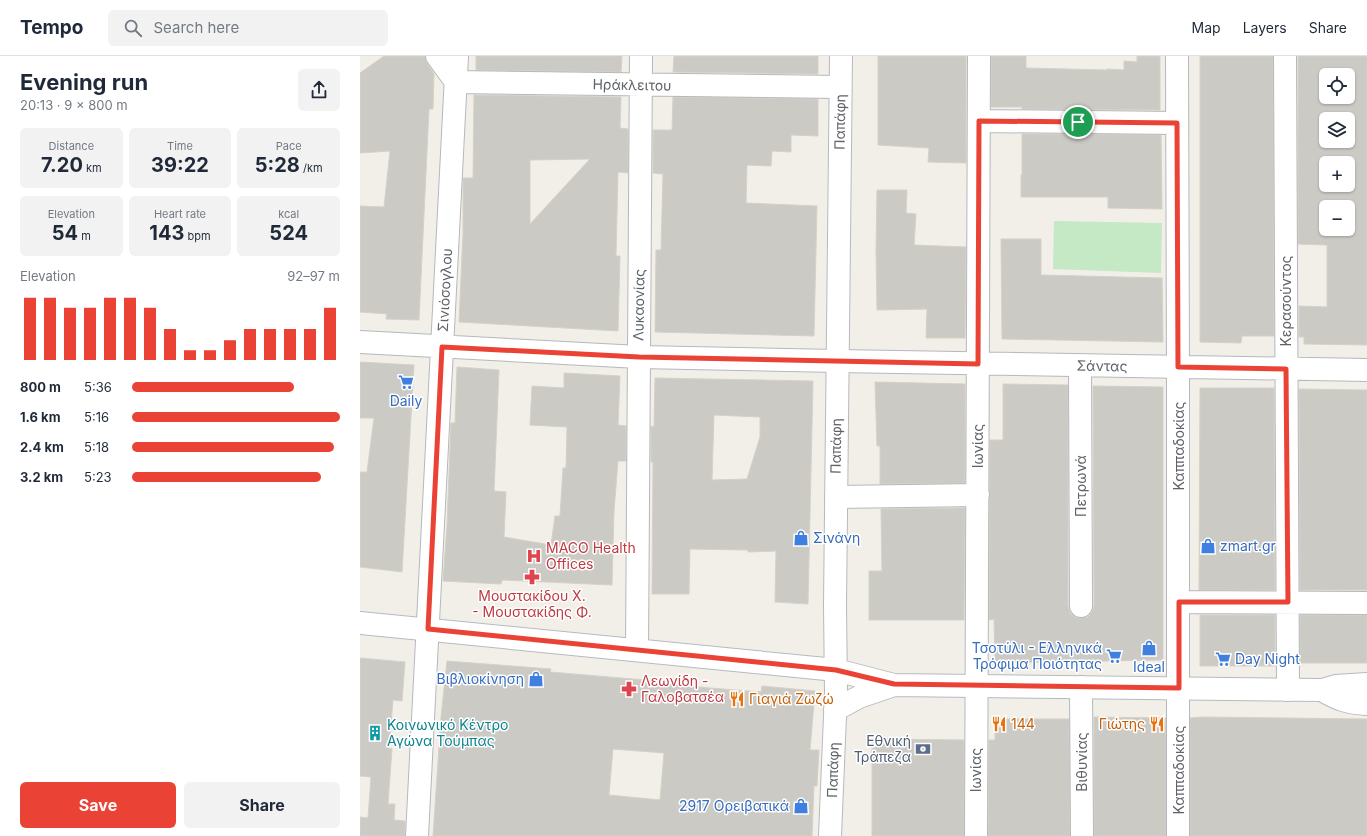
<!DOCTYPE html>
<meta charset="utf-8">
<style>
:root{--surface:#fff;--page:#f2f2f3;--text:#1f2937;--muted:#747a83;--line:#e0e1e3;--accent:#ea4335}
body{margin:0;font-family:Inter,sans-serif;background:var(--page);color:var(--text);height:100vh;display:flex;flex-direction:column;font-size:15px;white-space:nowrap}
*{box-sizing:border-box;margin:0}
p{font-size:13px;color:var(--muted)}
.icon{flex:none;width:22px;height:22px;fill:none;stroke:currentColor;stroke-width:2;stroke-linecap:round;stroke-linejoin:round}
.map{position:relative;flex:1;overflow:hidden}
.sheet{display:flex;flex-direction:column;background:var(--surface);width:360px}
.sheet>*{flex:none}
.controls{position:absolute;left:959px;top:12px;display:grid;gap:8px}
.controls a{display:grid;place-items:center;width:36px;height:36px;border-radius:6px;background:var(--surface);box-shadow:0 1px 3px #0004;font-size:20px}
.pin{position:absolute;display:grid;place-items:center;width:34px;height:34px;color:#fff;margin:-17px;border:2px solid #fff;border-radius:50%;box-shadow:0 1px 4px #0007}
.round{display:grid;place-items:center;flex:none;width:42px;height:42px;border-radius:6px;background:var(--page)}
.overview{display:flex;align-items:center;justify-content:space-between;height:68px;padding:0 20px}
h1{font-size:22px;font-weight:700;line-height:30px}
.metrics{display:grid;grid-template-columns:repeat(3,1fr);gap:6px;height:68px;padding:4px 20px}
.metrics div{display:grid;align-content:center;border-radius:6px;background:var(--page);text-align:center}
.metrics b{font-size:20px;font-weight:700}
.metrics small{font-size:11px;font-weight:400}
.metrics p{font-size:11px}
.chart{height:112px;padding:8px 20px}
.chart p{display:flex;justify-content:space-between}
.chart svg{width:100%;height:72px;margin-top:4px;stroke:var(--accent);stroke-width:6}
.cta{display:flex;gap:8px;margin-top:auto;padding:8px 20px}
.cta a{flex:1;height:46px;border-radius:6px;background:var(--accent);color:#fff;font-size:16px;font-weight:700;line-height:46px;text-align:center}
.cta a+a{background:var(--page);color:var(--text)}
ul{padding:0 20px;list-style:none;font-size:13px}
li{display:grid;grid-template-columns:64px 48px 1fr;align-items:center;height:30px}
li i{height:10px;border-radius:5px;background:var(--accent)}
header{display:flex;align-items:center;gap:24px;box-sizing:border-box;height:56px;padding:0 20px;background:var(--surface);border-bottom:1px solid var(--line)}
header strong{font-size:19px}
nav{display:flex;gap:22px;margin-inline-start:auto;font-size:14px}
.search{width:280px;height:36px;background:var(--page);display:flex;align-items:center;gap:10px;box-sizing:border-box;padding:0 14px;border-radius:6px;color:var(--muted);font-size:15px}
main{display:flex;flex:1;min-height:0}
.map>svg:first-child{display:block}
.green{fill:#c5e8c5}
.building{fill:#cccac5;stroke:#d6d1c6;fill-rule:evenodd}
.lines{fill:none;stroke-linecap:round;stroke-linejoin:round}
.street-casing{stroke:#b5b8bc;stroke-width:24}
.secondary-casing{stroke:#b6babf;stroke-width:24}
.street{stroke:#fff;stroke-width:22}
.secondary{stroke:#fff;stroke-width:22}
.route-casing{stroke:#fff;stroke-width:8}
.route{stroke:#ea4335;stroke-width:5}
.labels{text-anchor:middle;stroke-width:3;stroke-linejoin:round;paint-order:stroke}
.street-label{font-size:14px;fill:#5f6368;stroke:#fff}
.shop-label{font-size:14px;fill:#366cbe;stroke:#fff;text-anchor:start}
.health-label{font-size:14px;fill:#be3a42;stroke:#fff;text-anchor:start}
.food-label{font-size:14px;fill:#c56008;stroke:#fff;text-anchor:start}
.culture-label{font-size:14px;fill:#0d838f;stroke:#fff;text-anchor:start}
.service-label{font-size:14px;fill:#4e5e75;stroke:#fff;text-anchor:end}
</style>
<header>
<strong>Tempo</strong>
<div class="search"><svg class="icon" aria-label="search" viewBox="0 0 24 24"><circle cx="10" cy="10" r="6"/><path d="M15 15l6 6"/></svg>Search here</div>
<nav><a>Map</a><a>Layers</a><a>Share</a></nav>
</header>
<main>
<section class="sheet">
<div class="overview"><div><h1>Evening run</h1><p>20:13 · 9 × 800 m</p></div><a class="round"><svg class="icon" aria-label="share" viewBox="0 0 24 24"><path d="M12 15V3M7 8l5-5 5 5M5 13v7h14v-7"/></svg></a></div>
<div class="metrics">
<div><p>Distance</p><b>7.20<small> km</small></b></div>
<div><p>Time</p><b>39:22</b></div>
<div><p>Pace</p><b>5:28<small> /km</small></b></div>
</div>
<div class="metrics">
<div><p>Elevation</p><b>54<small> m</small></b></div>
<div><p>Heart rate</p><b>143<small> bpm</small></b></div>
<div><p>kcal</p><b>524</b></div>
</div>
<div class="chart"><p><span>Elevation</span>92–97 m</p>
<svg viewBox="0 0 160 44" preserveAspectRatio="none"><path d="M5 44V6M15 44V6M25 44V12M35 44V12M45 44V6M55 44V6M65 44V12M75 44V25M85 44V38M95 44V38M105 44V32M115 44V25M125 44V25M135 44V25M145 44V25M155 44V12"/></svg>
</div>
<ul>
<li><b>800 m</b>5:36<i style="width:78%"></i></li>
<li><b>1.6 km</b>5:16<i style="width:100%"></i></li>
<li><b>2.4 km</b>5:18<i style="width:97%"></i></li>
<li><b>3.2 km</b>5:23<i style="width:91%"></i></li>
</ul>
<div class="cta"><a>Save</a><a>Share</a></div>
</section>
<div class="map">
<svg width="1007" height="780" viewBox="0 0 1007 780">
<rect width="100%" height="100%" fill="#f1efe8"/>
<path class="green" d="M694,165L802,167L801,217L693,213Z"/>
<path class="building" d="M24,0H65L67,7L74,18L73,53H69L59,264L26,263L27,258L0,256V150L24,151L30,95L0,97V17Z
M116,0H262L261,16L116,14Z
M314,0H458V18L313,16Z
M518,0H606V107L568,106L569,92L518,89Z
M631,0H666V12L747,14V13L764,14V5L777,6V0H800V54L662,53V51H631Z
M840,0H913L914,280H882L881,287L840,286Z
M938,0H1007V289L944,288V281H939V250L967,251V189L938,188ZM966,19H988V41H966ZM966,63H988V85H966ZM966,107H988V129H966ZM966,151H988V173H966Z
M114,39L261,41L260,72L268,73V117L258,116L256,200H260L258,275L99,266L103,177V122H113ZM230,103L170,168V104Z
M313,41L458,43V80L431,79V96L412,95L411,110L387,109L386,147L457,150L454,280L295,276L296,194H301L303,118L293,117V74H312Z
M662,78L801,79L802,153L748,152V141H661V119H662Z
M517,134H547L546,157L556,158L554,189L606,191L605,282H566L567,253L517,254L516,196Z
M641,183H681V219L802,222L803,286L642,283Z
M0,306L54,309L42,516L0,511V416H7L14,362H0Z
M97,311L139,314L134,435L146,436L144,481L191,489L195,460H200L203,412H206L207,371L170,369L172,330L204,332V317L260,320L258,369L266,370V405H258L254,455L252,529L142,524L141,528L83,525L87,469L91,367H95Z
M295,322L453,325L448,548L415,546L416,495L388,496V494L330,493L329,538H292L293,406H291V370L294,371ZM354,359L400,361V381L387,423L352,424Z
M515,326L605,328V427L520,428V390H517Z
M643,328L708,329V550L710,557L715,561L721,562L728,561L732,556L734,550L733,330L803,331V604L635,607L634,563L629,564L630,384H643Z
M840,332H914L915,534H839Z
M939,333L1007,334V534H940Z
M605,452L604,564H509V515H522L521,453Z
M840,559H915V610H840Z
M940,559H1007V607H940Z
M0,602L45,606L42,645L33,644L29,692L32,693L28,748H35L34,764L45,765V780H0V761L8,762L11,721L0,720Z
M87,605L191,613L190,616L297,625V627L350,632L401,636L402,630L455,635L450,694H459L457,730H454L452,780H73L81,661ZM253,693L304,697L300,744L249,739Z
M734,661L806,662V780H734Z
M842,661L1007,663V780H830V662Z
M635,663H709L710,780H628L629,684H635Z
M512,683L604,684V780H512Z"/>
<g class="lines">
<g class="street-casing">
<path id="street" d="M77,0L96,26L480,31
M817,0L818,311V780
M925,0L928,634
M619,65L817,67
M0,286L279,301L477,305L1007,314
M720,310L721,550
M476,441L618,439
M819,546L1007,547
M277,594L281,0
M721,631L722,780
M57,780L97,0
M616,780L619,0"/>
</g>
<g class="secondary-casing">
<path id="secondary" d="M0,567L476,614L534,629L962,634L976,630L1007,628
M962,634C978,644 989,647 1007,648
M475,654L499,641L534,629
M470,780L476,636L475,549L481,0"/>
</g>
<use href="#street" class="street"/>
<use href="#secondary" class="secondary"/>
</g>
<g class="lines">
<g class="route-casing">
<path id="route" d="M619,65L817,67L818,311L926,313L928,546H819V632L534,628L476,614L68,573L82,291L279,301L618,308Z"/>
</g>
<use href="#route" class="route"/>
</g>
<defs>
<g id="supermarket-bare" transform="scale(1.2)"><path d="M-6-5.5h2.5l.6 2H6L4.5 2H-2.5L-4.4-4H-6ZM-1.5 3.2a1.3 1.3 0 1 0 .1 0ZM3 3.2a1.3 1.3 0 1 0 .1 0Z" fill="#3f7fe0" stroke="#fff" stroke-width="2.5" paint-order="stroke"/></g>
<g id="shop-bare" transform="scale(1.2)"><path d="M-5-2.5h2.3a2.7 3.5 0 0 1 5.4 0H5L5.5 6h-11ZM-1.5-2.5h3a1.5 2.3 0 0 0-3 0Z" fill="#3f7fe0" stroke="#fff" stroke-width="2.5" paint-order="stroke"/></g>
<g id="hospital-bare" transform="scale(1.2)"><path d="M-5-5h3v3.5h4V-5h3V5h-3V1.5h-4V5h-3Z" fill="#e0444e" stroke="#fff" stroke-width="2.5" paint-order="stroke"/></g>
<g id="pharmacy-bare" transform="scale(1.2)"><path d="M-2-6h4v4h4v4h-4v4h-4v-4h-4v-4h4Z" fill="#e0444e" stroke="#fff" stroke-width="2.5" paint-order="stroke"/></g>
<g id="restaurant-bare" transform="scale(1.2)"><path d="M-5-6h1v4h1v-4h1v4h1v-4h1v5L-1.5 .5V6h-2V.5L-5-1ZM5-6V6H3V1.5H1.5Q1.5-4 5-6Z" fill="#e8710a" stroke="#fff" stroke-width="2.5" paint-order="stroke"/></g>
<g id="building-bare" transform="scale(1.2)"><path d="M-4-6H4V6H1V3H-1V6H-4ZM-2.5-4.3h1.7v1.8h-1.7ZM.8-4.3h1.7v1.8H.8ZM-2.5-1h1.7V.8h-1.7ZM.8-1h1.7V.8H.8Z" fill="#0f9aa8" stroke="#fff" stroke-width="2.5" paint-order="stroke"/></g>
<g id="bank-bare" transform="scale(1.2)"><path d="M-6-4H6V4H-6ZM0-2.3a2.3 2.3 0 1 0 0 4.6a2.3 2.3 0 1 0 0-4.6Z" fill="#5c6f8a" stroke="#fff" stroke-width="2.5" paint-order="stroke"/></g>
</defs>
<g fill-rule="evenodd">
<use href="#supermarket-bare" x="46" y="326"/>
<use href="#shop-bare" x="441" y="482"/>
<use href="#shop-bare" x="848" y="490"/>
<use href="#hospital-bare" x="174" y="500"/>
<use href="#pharmacy-bare" x="172" y="521"/>
<use href="#shop-bare" x="789" y="592"/>
<use href="#supermarket-bare" x="754" y="600"/>
<use href="#supermarket-bare" x="863" y="603"/>
<use href="#shop-bare" x="176" y="623"/>
<use href="#pharmacy-bare" x="269" y="633"/>
<use href="#restaurant-bare" x="377" y="643"/>
<use href="#restaurant-bare" x="639" y="668"/>
<use href="#restaurant-bare" x="797" y="668"/>
<use href="#building-bare" x="15" y="677"/>
<use href="#bank-bare" x="563" y="693"/>
<use href="#shop-bare" x="441" y="750"/>
</g>
<g class="labels">
<g class="street-label">
<text transform="translate(272 29) rotate(1)" y="5">Ηράκλειτου</text>
<text transform="translate(480 66) rotate(-89)" y="5">Παπάφη</text>
<text transform="translate(85 234) rotate(-87)" y="5">Σινιόσογλου</text>
<text transform="translate(926 245) rotate(-90)" y="5">Κερασούντος</text>
<text transform="translate(279 249) rotate(-89)" y="5">Λυκαονίας</text>
<text transform="translate(742 310) rotate(1)" y="5">Σάντας</text>
<text transform="translate(476 390) rotate(-89)" y="5">Παπάφη</text>
<text transform="translate(618 390) rotate(-90)" y="5">Ιωνίας</text>
<text transform="translate(819 390) rotate(-90)" y="5">Καππαδοκίας</text>
<text transform="translate(721 430) rotate(-90)" y="5">Πετρωνά</text>
<text transform="translate(722 706) rotate(-90)" y="5">Βιθυνίας</text>
<text transform="translate(473 714) rotate(-88)" y="5">Παπάφη</text>
<text transform="translate(616 714) rotate(-90)" y="5">Ιωνίας</text>
<text transform="translate(819 714) rotate(-90)" y="5">Καππαδοκίας</text>
</g>
<g class="shop-label">
<text x="46" y="350" text-anchor="middle">Daily</text>
<text x="453" y="487">Σινάνη</text>
<text x="860" y="495">zmart.gr</text>
<text x="742" y="597" text-anchor="end">Τσοτύλι - Ελληνικά<tspan x="742" dy="16">Τρόφιμα Ποιότητας</tspan></text>
<text x="875" y="608">Day Night</text>
<text x="789" y="616" text-anchor="middle">Ideal</text>
<text x="164" y="628" text-anchor="end">Βιβλιοκίνηση</text>
<text x="429" y="755" text-anchor="end">2917 Ορειβατικά</text>
</g>
<g class="health-label">
<text x="186" y="497">MACO Health<tspan x="186" dy="16">Offices</tspan></text>
<text x="172" y="545" text-anchor="middle">Μουστακίδου Χ.<tspan x="172" dy="16">- Μουστακίδης Φ.</tspan></text>
<text x="281" y="630">Λεωνίδη -<tspan x="281" dy="16">Γαλοβατσέα</tspan></text>
</g>
<g class="food-label">
<text x="389" y="648">Γιαγιά Ζωζώ</text>
<text x="651" y="673">144</text>
<text x="785" y="673" text-anchor="end">Γιώτης</text>
</g>
<g class="culture-label">
<text x="27" y="674">Κοινωνικό Κέντρο<tspan x="27" dy="16">Αγώνα Τούμπας</tspan></text>
</g>
<g class="service-label">
<text x="551" y="690">Εθνική<tspan x="551" dy="16">Τράπεζα</tspan></text>
</g>
</g>
</svg>
<div class="controls">
<a><svg class="icon" aria-label="locate" viewBox="0 0 24 24"><circle cx="12" cy="12" r="6"/><path d="M12 2v4M12 18v4M2 12h4M18 12h4"/></svg></a>
<a><svg class="icon" aria-label="layers" viewBox="0 0 24 24"><path d="M12 4l9 5-9 5-9-5zM3 14l9 5 9-5"/></svg></a>
<a>+</a>
<a>−</a>
</div>
<div class="pin" style="left:718px;top:66px;background:#1e9e55"><svg class="icon" aria-label="arrive" viewBox="0 0 24 24"><path d="M6 21V4h12l-3 4 3 4H6"/></svg></div>
</div>
</main>
